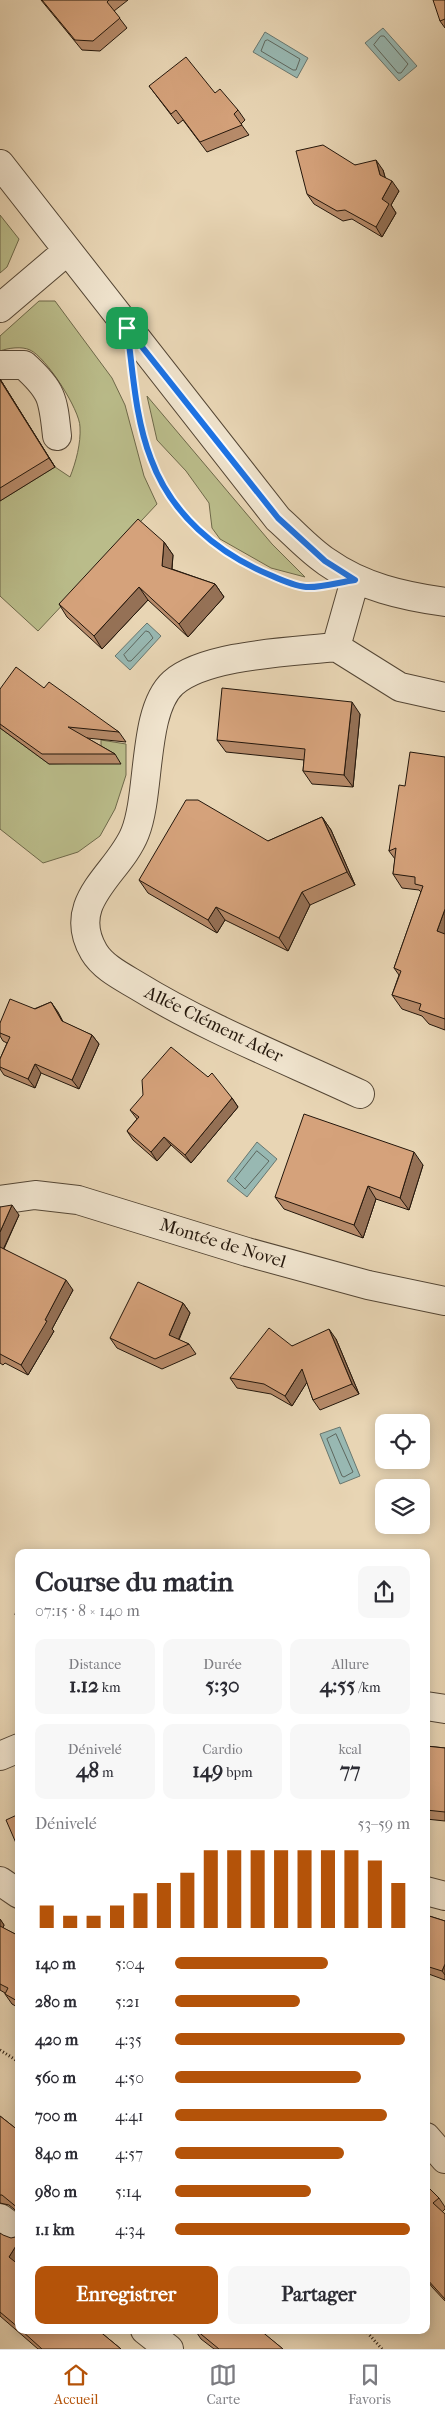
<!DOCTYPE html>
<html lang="fr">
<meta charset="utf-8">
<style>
:root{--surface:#fff;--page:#f7f7f7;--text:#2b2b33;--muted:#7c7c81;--line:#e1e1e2;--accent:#b45309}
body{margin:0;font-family:"IM FELL French Canon",serif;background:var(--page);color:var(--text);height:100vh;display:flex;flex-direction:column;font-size:19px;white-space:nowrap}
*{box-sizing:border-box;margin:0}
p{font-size:16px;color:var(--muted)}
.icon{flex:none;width:28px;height:28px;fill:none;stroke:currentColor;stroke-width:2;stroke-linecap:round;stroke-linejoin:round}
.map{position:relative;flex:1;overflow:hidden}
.side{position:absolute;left:15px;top:1549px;width:415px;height:785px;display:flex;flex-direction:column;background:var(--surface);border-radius:10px;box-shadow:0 2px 12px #0003}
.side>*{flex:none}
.fabs{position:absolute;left:375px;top:1414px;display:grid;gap:10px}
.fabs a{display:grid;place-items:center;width:55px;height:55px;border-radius:10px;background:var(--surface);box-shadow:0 2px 12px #0003;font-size:25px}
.pin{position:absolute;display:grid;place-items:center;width:42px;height:42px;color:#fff;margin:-21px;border-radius:10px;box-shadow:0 2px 8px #0006}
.round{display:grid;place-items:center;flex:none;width:52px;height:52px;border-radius:10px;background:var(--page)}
.summary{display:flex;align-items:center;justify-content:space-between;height:85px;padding:0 20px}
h1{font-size:28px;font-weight:700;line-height:38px}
.metrics{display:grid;grid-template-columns:repeat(3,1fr);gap:8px;height:85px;padding:5px 20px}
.metrics div{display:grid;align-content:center;border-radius:10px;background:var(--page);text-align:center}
.metrics b{font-size:21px;font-weight:700}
.metrics small{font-size:14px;font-weight:400}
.metrics p{font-size:14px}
.chart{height:140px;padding:10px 20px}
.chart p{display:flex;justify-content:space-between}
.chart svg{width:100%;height:90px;margin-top:5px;stroke:var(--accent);stroke-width:6}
.button{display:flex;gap:10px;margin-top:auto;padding:10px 20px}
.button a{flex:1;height:58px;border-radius:10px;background:var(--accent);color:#fff;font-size:20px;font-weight:700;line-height:58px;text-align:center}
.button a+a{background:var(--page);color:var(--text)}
ul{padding:0 20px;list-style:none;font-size:16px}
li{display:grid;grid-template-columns:80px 60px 1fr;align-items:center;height:38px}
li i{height:12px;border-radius:6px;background:var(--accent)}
.dock{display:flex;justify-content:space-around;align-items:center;height:70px;border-top:1px solid var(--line);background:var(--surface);font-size:14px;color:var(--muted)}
.dock a{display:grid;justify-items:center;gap:2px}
.dock .active{color:var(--accent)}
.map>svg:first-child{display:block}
.green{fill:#babc8a;stroke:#6e694a}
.water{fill:#98b8b2;stroke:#69776f}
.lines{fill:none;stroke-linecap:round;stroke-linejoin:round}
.shore{stroke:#5e675e;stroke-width:1}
.minor-casing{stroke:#544635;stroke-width:30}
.path{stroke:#23160b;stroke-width:3;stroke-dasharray:1 2.5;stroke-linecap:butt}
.minor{stroke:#f0e4ce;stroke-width:28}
.wall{fill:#b78b6a;stroke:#23160b}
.shaded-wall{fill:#957156;stroke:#23160b}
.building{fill:#d5a27b;stroke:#23160b}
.route-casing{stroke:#fff;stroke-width:10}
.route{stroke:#1a73e8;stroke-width:6}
.labels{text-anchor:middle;stroke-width:4.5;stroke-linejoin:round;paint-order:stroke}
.street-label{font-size:18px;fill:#23160b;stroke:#f0e4ce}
</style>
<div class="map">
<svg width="445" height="2349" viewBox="0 0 445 2349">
<rect width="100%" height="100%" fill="#e8d5b4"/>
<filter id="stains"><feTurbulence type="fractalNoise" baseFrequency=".004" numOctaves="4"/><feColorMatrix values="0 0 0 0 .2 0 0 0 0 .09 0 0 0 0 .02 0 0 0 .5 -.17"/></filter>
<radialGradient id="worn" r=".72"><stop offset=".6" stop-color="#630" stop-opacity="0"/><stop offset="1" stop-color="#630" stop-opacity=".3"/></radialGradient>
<path class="green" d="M0,215L19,239L7,267L0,273Z
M39,301H55L112,378L125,405L144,476L157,504L38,631L0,596V501L55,467L70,477C76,462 81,443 80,427C80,410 46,357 30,350C22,346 8,348 0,351V336Z
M147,396L272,544L305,577L271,568L220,539L212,528L209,503L186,471L157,440Z
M0,728L49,764L86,763L101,749V740L126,744V775L115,809L100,836L78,852L43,863L0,829Z"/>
<path class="water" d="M383,28L417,66L399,81L365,43Z
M265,32L308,58L297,78L253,52Z
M147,623L161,636L130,670L115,656Z
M257,1142L277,1159L247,1197L227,1181Z
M340,1427L360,1476L340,1484L320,1434Z"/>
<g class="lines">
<path class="shore" d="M381,36H384L408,64L401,73H398L374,45Z
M268,40L300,59L296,70H293L261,51L265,41Z
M146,631L149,632L153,638L131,661H128L124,655Z
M257,1151L269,1161L245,1189L235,1179Z
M336,1434L353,1472L344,1477L342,1476L327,1439Z"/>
<g class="minor-casing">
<path id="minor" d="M0,164L278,519C294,533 309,550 327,562C362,587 403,596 445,602
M0,308L67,251
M0,365H24C53,391 53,399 57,436
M355,580L336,647C293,652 206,654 173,683C142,711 151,793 135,833C119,874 64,901 94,952C103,967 121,976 136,985C206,1028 285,1059 360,1094
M336,647L400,687L445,697
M0,1200L35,1195L78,1200L247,1252L368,1285L445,1301
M426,1706L445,1709
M0,1756L19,1748
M0,1881L19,1894
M426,1891L445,1896
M426,2137L445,2159
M0,2218L19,2232
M145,2330L169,2349"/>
</g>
<path class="path" d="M136,393C140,415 143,439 151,460C178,526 235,569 302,586
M0,2050L19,2062
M365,2330L382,2349"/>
<use href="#minor" class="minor"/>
</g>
<path class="wall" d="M41,0H128L114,11L127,28L100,51L82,50Z
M445,0V28L440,21Z
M149,86L215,93L238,110L245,120L241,124L249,135L207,152L183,120L178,124Z
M355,165L383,170L385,177L399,191L391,205L396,213L382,237L352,219L343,221L314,204L307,194Z
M0,379L55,467L0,501Z
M164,542L173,555L172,569L215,584L224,597L188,637L148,600L102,649L67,617L59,604Z
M44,688L119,732L126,742L87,738L115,754L121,764H49L0,728V689Z
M360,714L353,787L312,784L303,771L304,760L226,752L217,740Z
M445,757V1030L429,1024L422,1016L402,1009L392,995L399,975L394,968L421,892L419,890L402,888L393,874L395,859L389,851L405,786Z
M322,817L331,830L355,885L310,905L288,951L225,920L217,933L148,893L139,880L268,841Z
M51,1002L63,1022L92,1035L99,1044L79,1089L41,1073L35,1088L4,1075L0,1069V1059L7,1043L3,1041L0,1036V1023Z
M232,1098L238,1107L191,1163L171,1145L157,1161L133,1140L127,1131L137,1119L130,1110Z
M423,1165L409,1210L376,1199L363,1238L284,1209L275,1197Z
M0,1207L19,1215L4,1249L73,1290L52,1329L54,1331L28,1375L5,1363L3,1365L0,1363Z
M183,1303L190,1313L179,1340L189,1344L196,1354L162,1369L117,1348L110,1338Z
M336,1339L359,1394L320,1410L313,1400L307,1382L292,1406L271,1394L237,1388L230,1378L292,1346Z
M426,1746L445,1748V1821L426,1819Z
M426,1915L445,1921V1980L426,1973Z
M0,1919L4,1925L3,1928L19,1936V2008L12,2004L5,1994V1993L0,1990Z
M0,2116L19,2131V2213L9,2205L0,2203Z
M426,2185L439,2198L445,2207V2209L442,2212L445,2214V2301L432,2287L426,2279L428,2274L426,2273Z
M0,2233L19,2265V2330H98L121,2349H38L0,2316Z
M195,2330H265L263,2333L283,2349H214L201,2339Z"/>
<path class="shaded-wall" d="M376,160L383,170L387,184L380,175Z
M392,181L399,191L391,205L396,213L382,237L376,227L382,199Z
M0,379L55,467L49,458Z
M164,542L173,555L171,578L162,566Z
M215,584L224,597L188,637L179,624Z
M139,587L148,600L102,649L94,636Z
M352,702L360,714L353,787L344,775Z
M322,817L331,830L355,885L347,872Z
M302,892L310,905L288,951L279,938Z
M216,907L225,920L217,933L208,920Z
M445,909V943L437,931Z
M51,1002L58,1012L68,1031L62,1021Z
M92,1035L99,1044L79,1089L72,1080Z
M35,1064L41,1073L35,1088L28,1079Z
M232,1098L238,1107L191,1163L185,1155Z
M164,1137L171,1145L157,1161L151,1152Z
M414,1152L423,1165L409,1210L400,1198Z
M368,1186L376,1199L363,1238L354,1225Z
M12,1205L19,1215L1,1254L0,1252V1232Z
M66,1280L73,1290L52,1329L54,1331L28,1375L21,1365Z
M183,1303L190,1313L176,1345L169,1335Z
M329,1329L336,1339L359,1394L352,1384Z
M302,1369L309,1379L292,1406L285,1396Z
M0,1919L4,1925L1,1933L0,1932Z
M445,1964V1975L442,1971Z
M19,2241V2262L16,2267L9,2257Z"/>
<path class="building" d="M42,0H109L107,2L120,18L93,41L75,40Z
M433,0H445V19L440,21Z
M186,57L215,93L220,89L238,110L234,114L242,125L200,142L176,110L171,114L149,86Z
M323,145L355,165L376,160L380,175L392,181L382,199L389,204L376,227L345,210L337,211L307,194L296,151Z
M0,380L49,458L0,488Z
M138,519L164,542L162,566L215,584L179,624L139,587L94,636L59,604Z
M16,667L44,688L49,682L119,732L68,727L115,754H42L0,724V689Z
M222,688L352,702L344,775L303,771L305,749L217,740Z
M410,752L445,757V909L437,931L445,934V1019L419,1010L421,1004L392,995L401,971L394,968L423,886L415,884V877L393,874L396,848L389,851L399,785L405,786Z
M186,800H198L268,841L322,817L347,872L302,892L279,938L216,907L208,920L139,880Z
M10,999L35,1009L51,1002L62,1021L92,1035L72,1080L35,1064L28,1079L0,1067V1059L10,1037L0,1033V1023Z
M171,1047L208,1077L212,1073L232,1098L185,1155L164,1137L151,1152L127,1131L139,1117L130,1110L143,1095L142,1080Z
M304,1114L414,1152L400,1198L368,1186L354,1225L275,1197Z
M12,1205L0,1232V1207Z
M0,1247L66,1280L45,1320L47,1321L21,1365L0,1354Z
M138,1282L183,1303L169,1335L189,1344L155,1359L110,1338Z
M269,1328L292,1346L329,1329L352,1384L313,1400L302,1369L285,1396L264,1384L230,1378Z
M19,1594V1616L15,1615Z
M426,1746L445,1748V1812L426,1810Z
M19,1814V1850L6,1820Z
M426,1915L445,1921V1964L442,1971L426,1966Z
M0,1926L19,1936V2002L5,1994L8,1988L0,1984Z
M0,2116L19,2131V2209L2,2195H0Z
M426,2185L439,2198L433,2203L445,2214V2299L426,2278V2276L429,2273L426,2270Z
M0,2233L3,2235L11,2238L19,2236V2241L9,2257L19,2265V2328L0,2312Z
M21,2330H98L121,2349H42Z
M196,2330H260L283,2349H219Z"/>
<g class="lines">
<g class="route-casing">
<path id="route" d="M127,328L278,518L325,561L355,580C340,582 321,588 306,587C294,586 281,580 270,575C217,553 171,514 151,459C135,418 133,371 127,328Z"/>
</g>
<use href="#route" class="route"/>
</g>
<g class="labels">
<g class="street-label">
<text transform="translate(214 1024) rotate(26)" y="6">Allée Clément Ader</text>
<text transform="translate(223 1243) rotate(17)" y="6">Montée de Novel</text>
</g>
</g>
<rect width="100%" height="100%" filter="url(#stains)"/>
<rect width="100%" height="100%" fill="url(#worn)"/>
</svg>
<div class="fabs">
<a><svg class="icon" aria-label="locate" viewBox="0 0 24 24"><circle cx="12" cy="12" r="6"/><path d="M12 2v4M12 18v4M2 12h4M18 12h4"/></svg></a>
<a><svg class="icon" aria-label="layers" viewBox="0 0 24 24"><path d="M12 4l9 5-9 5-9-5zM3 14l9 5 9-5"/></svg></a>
</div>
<div class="pin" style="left:127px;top:328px;background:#1e9e55"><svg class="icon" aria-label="arrive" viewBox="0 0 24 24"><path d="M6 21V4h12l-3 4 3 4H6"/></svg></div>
<section class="side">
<div class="summary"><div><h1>Course du matin</h1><p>07:15 · 8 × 140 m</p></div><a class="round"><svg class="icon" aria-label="share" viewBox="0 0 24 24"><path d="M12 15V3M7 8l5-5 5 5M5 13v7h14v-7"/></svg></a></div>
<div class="metrics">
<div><p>Distance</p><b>1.12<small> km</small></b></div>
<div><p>Durée</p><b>5:30</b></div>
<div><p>Allure</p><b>4:55<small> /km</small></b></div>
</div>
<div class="metrics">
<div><p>Dénivelé</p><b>48<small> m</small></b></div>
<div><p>Cardio</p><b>149<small> bpm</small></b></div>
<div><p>kcal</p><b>77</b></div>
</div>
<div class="chart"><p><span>Dénivelé</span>53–59 m</p>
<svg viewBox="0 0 160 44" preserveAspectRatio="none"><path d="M5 44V33M15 44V38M25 44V38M35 44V33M45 44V27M55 44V22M65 44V17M75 44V6M85 44V6M95 44V6M105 44V6M115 44V6M125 44V6M135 44V6M145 44V11M155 44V22"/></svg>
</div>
<ul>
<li><b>140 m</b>5:04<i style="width:65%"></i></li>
<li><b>280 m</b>5:21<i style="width:53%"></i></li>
<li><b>420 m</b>4:35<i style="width:98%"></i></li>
<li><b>560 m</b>4:50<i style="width:79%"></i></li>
<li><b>700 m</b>4:41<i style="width:90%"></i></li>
<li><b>840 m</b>4:57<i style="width:72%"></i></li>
<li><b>980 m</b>5:14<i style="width:58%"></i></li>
<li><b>1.1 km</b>4:34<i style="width:100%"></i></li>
</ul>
<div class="button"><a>Enregistrer</a><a>Partager</a></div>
</section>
</div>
<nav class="dock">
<a class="active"><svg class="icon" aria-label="home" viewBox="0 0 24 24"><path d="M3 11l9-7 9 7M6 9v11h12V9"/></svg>Accueil</a>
<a><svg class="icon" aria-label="map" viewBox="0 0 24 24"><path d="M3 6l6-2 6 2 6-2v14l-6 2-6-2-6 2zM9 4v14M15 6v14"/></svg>Carte</a>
<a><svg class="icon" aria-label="saved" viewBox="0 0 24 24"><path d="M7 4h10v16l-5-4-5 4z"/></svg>Favoris</a>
</nav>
